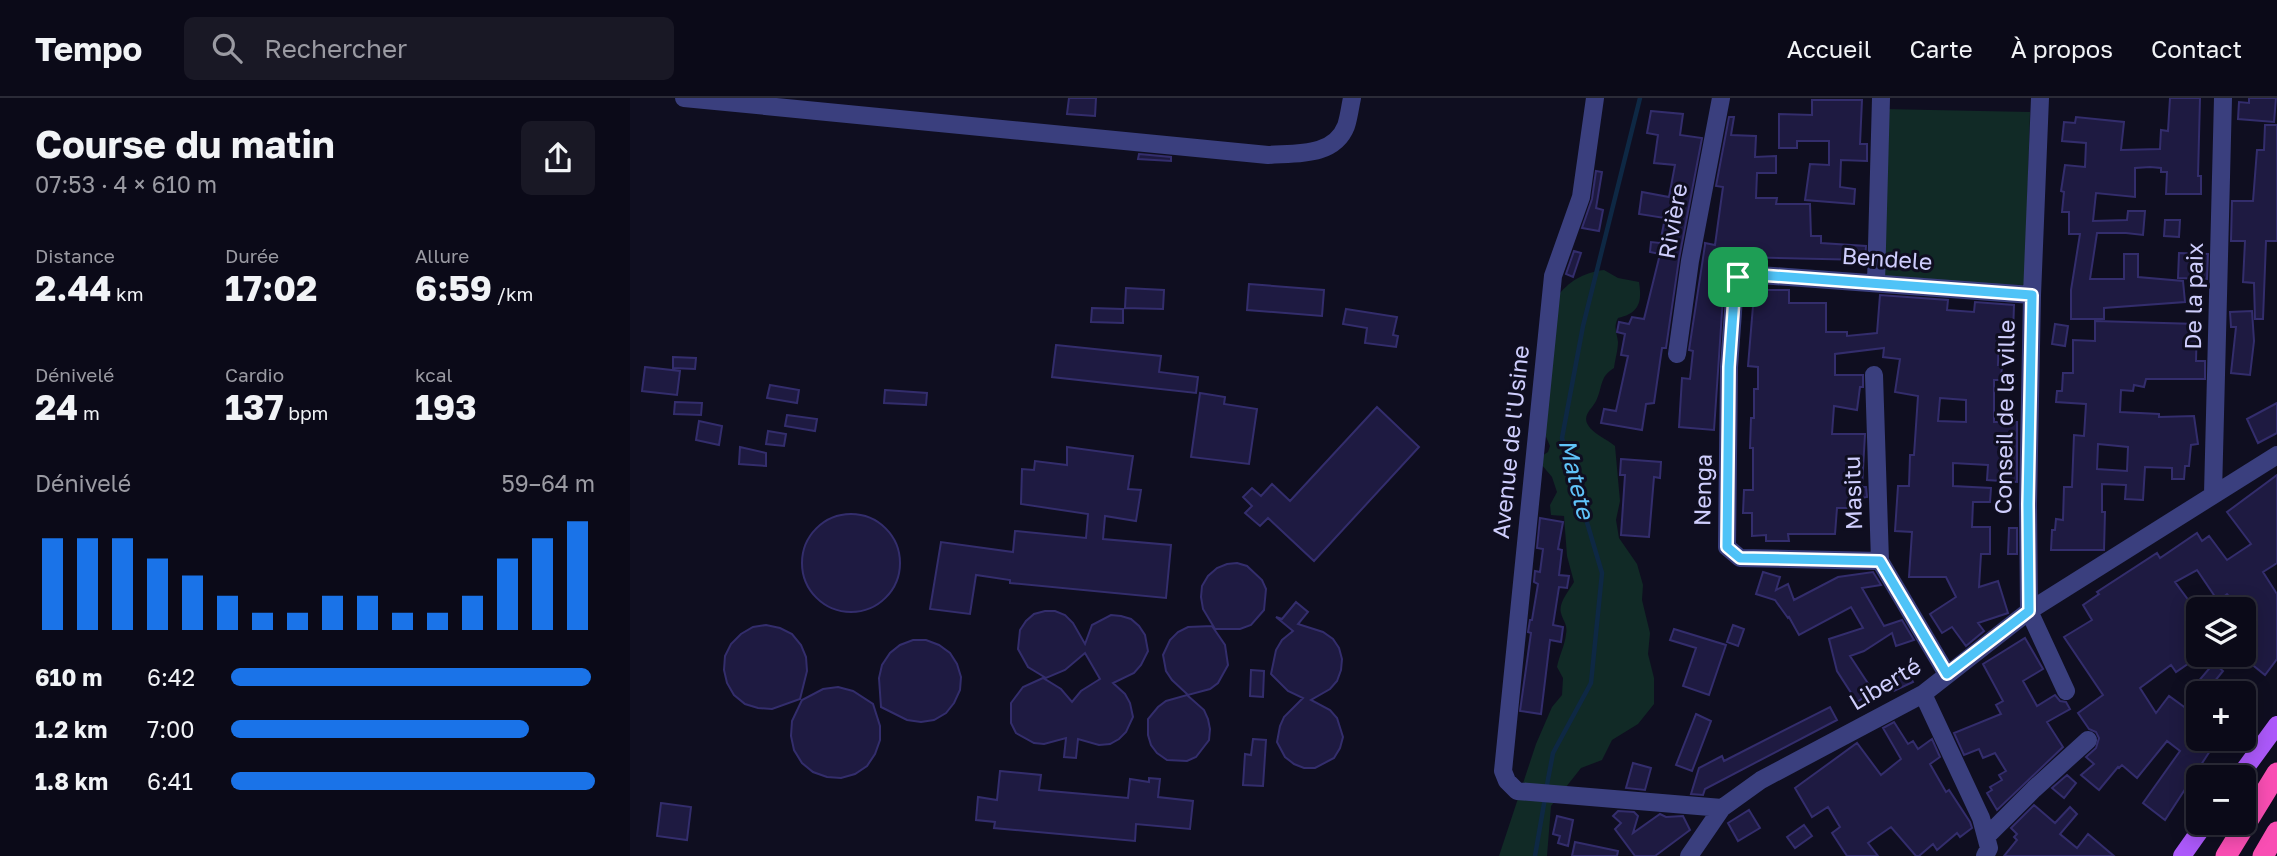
<!DOCTYPE html>
<html lang="fr">
<meta charset="utf-8">
<style>
:root{--surface:#0b0a18;--page:#191825;--text:#f1f3f6;--muted:#9a9aa2;--line:#2b2b37;--accent:#1a73e8}
body{margin:0;font-family:"Golos Text",sans-serif;background:var(--page);color:var(--text);height:100vh;display:flex;flex-direction:column;font-size:26px;white-space:nowrap}
*{box-sizing:border-box;margin:0}
p{font-size:23px;color:var(--muted)}
.icon{flex:none;width:38px;height:38px;fill:none;stroke:currentColor;stroke-width:2;stroke-linecap:round;stroke-linejoin:round}
.map{position:relative;flex:1;overflow:hidden}
.sheet{display:flex;flex-direction:column;background:var(--surface);width:630px}
.sheet>*{flex:none}
.buttons{position:absolute;left:1556px;top:499px;display:grid;gap:14px}
.buttons a{display:grid;place-items:center;width:70px;height:70px;border-radius:10px;background:var(--surface);box-shadow:0 4px 18px #0003,0 0 0 2px var(--line);font-size:35px}
.pin{position:absolute;display:grid;place-items:center;width:60px;height:60px;color:#fff;margin:-30px;border-radius:14px;box-shadow:0 4px 10px #0006}
.round{display:grid;place-items:center;flex:none;width:74px;height:74px;border-radius:10px;background:var(--page)}
.headline{display:flex;align-items:center;justify-content:space-between;height:119px;padding:0 35px}
h1{font-size:38px;font-weight:700;line-height:52px}
.stats{display:grid;grid-template-columns:repeat(3,1fr);gap:10px;height:119px;padding:7px 35px}
.stats div{display:grid;align-content:center}
.stats b{font-size:35px;font-weight:700}
.stats small{font-size:19px;font-weight:400}
.stats p{font-size:19px}
.chart{height:196px;padding:14px 35px}
.chart p{display:flex;justify-content:space-between}
.chart svg{width:100%;height:126px;margin-top:7px;stroke:var(--accent);stroke-width:6}
ul{padding:0 35px;list-style:none;font-size:23px}
li{display:grid;grid-template-columns:112px 84px 1fr;align-items:center;height:52px}
li i{height:18px;border-radius:9px;background:var(--accent)}
header{display:flex;align-items:center;gap:42px;box-sizing:border-box;height:98px;padding:0 35px;background:var(--surface);border-bottom:2px solid var(--line)}
header strong{font-size:33px}
nav{display:flex;gap:38px;margin-inline-start:auto;font-size:24px}
.search{width:490px;height:63px;background:var(--page);display:flex;align-items:center;gap:18px;box-sizing:border-box;padding:0 24px;border-radius:10px;color:var(--muted);font-size:26px}
main{display:flex;flex:1;min-height:0}
.map>svg:first-child{display:block}
.green{fill:#112a26}
.lines{fill:none;stroke-linecap:round;stroke-linejoin:round}
.stream{stroke:#0e2844;stroke-width:4.5}
.building{fill:#1e1a41;stroke:#332d6c;stroke-width:2;fill-rule:evenodd}
.minor{stroke:#3a3f7e;stroke-width:18}
.major{stroke:#ac59fa;stroke-width:18}
.highway{stroke:#f94eb3;stroke-width:21}
.route-casing{stroke:#fff;stroke-width:14}
.route{stroke:#4fc3f7;stroke-width:9}
.labels{text-anchor:middle;stroke-width:6;stroke-linejoin:round;paint-order:stroke}
.street-label{font-size:23px;fill:#cfcefd;stroke:#0f0e20}
.water-label{font-size:24px;font-style:italic;fill:#60c4fa;stroke:#0f0e20}
</style>
<header>
<strong>Tempo</strong>
<div class="search"><svg class="icon" aria-label="search" viewBox="0 0 24 24"><circle cx="10" cy="10" r="6"/><path d="M15 15l6 6"/></svg>Rechercher</div>
<nav><a>Accueil</a><a>Carte</a><a>À propos</a><a>Contact</a></nav>
</header>
<main>
<section class="sheet">
<div class="headline"><div><h1>Course du matin</h1><p>07:53 · 4 × 610 m</p></div><a class="round"><svg class="icon" aria-label="share" viewBox="0 0 24 24"><path d="M12 15V3M7 8l5-5 5 5M5 13v7h14v-7"/></svg></a></div>
<div class="stats">
<div><p>Distance</p><b>2.44<small> km</small></b></div>
<div><p>Durée</p><b>17:02</b></div>
<div><p>Allure</p><b>6:59<small> /km</small></b></div>
</div>
<div class="stats">
<div><p>Dénivelé</p><b>24<small> m</small></b></div>
<div><p>Cardio</p><b>137<small> bpm</small></b></div>
<div><p>kcal</p><b>193</b></div>
</div>
<div class="chart"><p><span>Dénivelé</span>59–64 m</p>
<svg viewBox="0 0 160 44" preserveAspectRatio="none"><path d="M5 44V12M15 44V12M25 44V12M35 44V19M45 44V25M55 44V32M65 44V38M75 44V38M85 44V32M95 44V32M105 44V38M115 44V38M125 44V32M135 44V19M145 44V12M155 44V6"/></svg>
</div>
<ul>
<li><b>610 m</b>6:42<i style="width:99%"></i></li>
<li><b>1.2 km</b>7:00<i style="width:82%"></i></li>
<li><b>1.8 km</b>6:41<i style="width:100%"></i></li>
</ul>
</section>
<div class="map">
<svg width="1647" height="758" viewBox="0 0 1647 758">
<rect width="100%" height="100%" fill="#0f0e20"/>
<path class="green" d="M1253,11L1400,14L1395,187L1249,183Z
M974,172L988,180L1009,184C1012,203 1010,215 988,220C983,230 987,234 988,244C988,252 985,262 984,270C969,279 973,289 966,303C962,311 952,317 958,327C963,336 977,341 985,348L990,403L986,422L989,440L1007,466L1013,487L1012,502L1020,535L1018,556L1024,580V606L1008,626L982,642L972,662L951,670L921,708L917,758H869L906,646L922,609L932,597L933,580L927,569C929,558 935,547 936,536C938,527 933,523 931,515C928,505 939,493 944,484L937,458L934,418L921,417L920,407L927,394L922,379L911,366L910,359L918,354L920,348L914,334L926,200C939,183 952,175 974,172Z"/>
<g class="lines">
<path class="stream" d="M916,692L923,655L961,585L972,475L932,340L953,228L1010,0
M905,758L915,700"/>
</g>
<path class="building" d="M439,0H466L465,18L437,16Z
M1540,0H1570L1568,78H1571V96H1536L1537,74H1531V70L1520,69L1505,70V99L1466,95L1463,123L1497,122L1498,113H1515L1513,137L1496,135H1467L1460,181H1494V156H1508V179L1553,183L1555,204L1474,210V221H1441V192L1450,136H1439V114H1432L1434,94L1431,93L1435,67L1455,69L1456,45L1432,43L1434,24L1445,25L1446,19L1494,24L1491,52L1530,51L1531,32L1538,33Z
M1619,0H1646L1644,24L1608,21L1609,4L1619,5Z
M1182,2H1232L1230,46H1237V63L1211,62L1210,89L1225,91L1224,106L1175,102L1180,66L1199,67V43H1167V50H1149V16L1182,17Z
M1021,13L1053,16L1050,37L1072,40L1049,161L1036,250H1032L1024,305L1016,306L1012,332L971,325L974,311L986,313L998,258L991,257L995,236L987,234L989,224L999,226L1002,219L1014,221L1030,156L1020,154L1021,144L1030,145L1035,120L1009,116L1012,94L1039,99L1045,67L1024,65L1028,37L1017,35Z
M1099,19H1104L1101,37L1126,38L1125,59L1146,58V75H1127L1126,100H1147L1146,106H1180L1181,138H1191V145L1236,148L1235,162L1104,159L1103,170L1094,185L1084,332L1049,329L1052,280L1060,281L1063,253L1059,252L1075,147V145L1085,147L1093,89L1086,88Z
M1635,27H1647V143H1636L1633,221H1625L1624,185L1613,184L1615,143H1601L1602,103H1623L1627,52H1634Z
M509,56L541,59V63L508,61Z
M966,73L972,74L966,110L973,112L969,133L952,130L962,101Z
M1535,122H1550L1549,139L1534,138Z
M944,153L951,155L943,179L936,176Z
M1549,155L1578,156L1577,181L1548,180Z
M619,186L694,192L692,218L617,212Z
M496,190L534,192L533,211L495,210Z
M1137,192H1159V205H1196V234H1217V238L1247,235L1250,197L1318,202L1317,212L1344,214L1345,204L1384,207L1383,236H1369L1368,267H1372L1371,282H1364V324H1387V384L1357,382L1358,367L1323,365V388L1361,390L1360,404H1343L1342,429H1360V456H1351L1349,489L1368,483L1378,515L1348,525L1354,533L1336,548L1322,529L1312,535L1300,516L1326,499L1316,479H1279L1282,434L1265,433L1268,388H1279L1280,357H1284L1288,298L1265,294L1270,261L1253,259L1254,250L1205,256V277H1233V289H1230L1227,312L1204,308L1202,336H1235L1232,389H1236L1237,399L1225,401V410H1207L1205,436H1158L1159,443H1136V437L1122,438V415H1113L1114,392H1123V350H1120L1121,320H1124V291H1128V269L1118,268L1124,196L1137,198ZM1310,300L1336,302V324L1308,323Z
M462,210L493,211V225L461,224Z
M716,211L767,219L763,237L768,238L766,249L735,245L737,230L713,226Z
M1622,213L1624,243L1620,277L1601,275L1606,229H1601L1600,214Z
M1465,223L1567,226L1566,263H1575V281H1516L1514,289L1504,287L1503,293L1491,292L1490,314L1529,316V319L1564,318L1568,346L1561,347L1559,368H1555L1554,381H1542V370L1515,369L1513,402L1495,401L1496,387L1472,386V414H1475L1474,452H1421L1422,432H1425L1426,421L1433,422L1434,389H1442L1444,337L1454,338L1456,306L1426,304L1427,293H1432L1433,275H1443V242L1465,243ZM1468,346L1498,349L1497,373L1467,371Z
M1425,226L1438,228L1435,248L1422,246Z
M426,247L531,258L529,274L568,279L566,295L422,279Z
M43,259L66,260L65,271L43,270Z
M15,269L50,273L47,297L12,293Z
M140,287L169,292L167,305L137,300Z
M255,292L297,295L296,307L254,305Z
M570,295L595,299L594,306L627,311L619,366L561,359Z
M45,304L72,305L71,317L44,316Z
M1647,305V335L1628,345L1617,321Z
M747,309L789,349L684,463L638,420L630,428L615,415L622,408L613,399L622,390L631,398L642,386L660,403Z
M157,317L187,321L185,333L155,328Z
M69,323L92,328L89,347L66,342Z
M138,333L156,336L154,348L136,346Z
M110,349L136,355V368L109,366Z
M437,349L503,358L498,391L511,392L506,423L475,418L473,441L541,447L536,500L380,485V482L346,477L340,516L300,511L311,444L383,454L385,433L456,440L458,416L391,406L392,371L404,372L405,363L437,367Z
M991,361L1031,364L1030,380L1024,379L1019,439L991,437L995,377H990Z
M1647,377V465L1633,474L1647,496V561L1635,577L1614,560L1615,528L1614,511H1610L1597,496L1588,503L1567,472L1545,484L1568,515V559L1546,574L1541,567L1510,590L1526,615L1539,598L1568,619L1557,637L1580,653L1535,722L1513,705L1550,653L1537,643L1507,680L1492,667L1489,670L1488,669L1469,692L1451,677L1464,666L1456,659L1466,650L1469,640L1466,634L1459,631L1448,615L1473,597L1434,539L1462,522L1453,507L1469,496L1467,494L1527,455L1530,460L1567,435L1572,443L1579,438L1597,462L1621,446L1597,414Z
M172 465a49 49 0 1 1 98 0a49 49 0 1 1-98 0Z
M910,420L933,424L928,451L932,452L929,477L939,478L937,490L929,489L923,527L933,529L931,544L920,542L911,616L890,613L901,535L898,534L900,522H902L908,486L904,484L905,473L910,474L913,451L907,450Z
M1379,430H1387V456H1378Z
M607,465L617,468L632,482L636,491L634,512L621,527L610,531H585L573,511L571,499L572,488L578,478L587,470L597,466Z
M1133,474L1150,479L1146,492L1158,486L1164,502L1208,479L1243,474L1251,487L1232,490L1254,528L1272,522L1284,542L1266,548L1262,535L1234,553L1220,558L1243,593L1227,604L1207,573L1199,541L1233,530L1221,509L1169,537L1159,519L1158,520L1145,502L1126,496Z
M666,504L678,514L668,526L693,534L703,541L709,550L712,561L711,572L707,583L700,591L681,602L700,612L707,620L713,639L710,650L704,660L685,670H674L664,666L655,659L647,644L650,628L654,619L673,600L658,593L641,576L646,552L652,542L663,533L646,519L652,521Z
M415,513H425L435,517L443,525L455,546L462,527L481,517L491,518L501,521L509,528L515,537L518,553L511,567L504,575L483,585L495,596L500,605L503,619L496,634L489,641L480,646L469,647L448,641L446,660L434,659L436,640L414,646L404,645L386,635L381,625V605L393,589L413,580L431,591L442,604L451,593L470,581L455,555L435,572L416,580L398,569L388,551L390,532L396,523L404,516Z
M136,527L150,530L162,536L171,547L176,559L177,573L170,601L142,611L128,610L115,606L104,597L97,585L94,572L95,558L101,546L111,536L123,529Z
M1103,527L1114,531L1108,548L1097,544Z
M582,528L595,547L598,567L588,585L580,591L558,597L542,582L536,573L533,557L540,542L548,534L558,529Z
M1044,531L1096,547L1079,597L1053,588L1066,550L1040,542Z
M1395,540L1413,571L1393,583L1407,608L1425,597L1430,603L1436,604L1440,611L1417,624L1433,649L1367,712L1357,695L1362,692L1360,689L1372,682L1369,677L1376,673L1365,655L1353,660L1349,651L1334,657L1324,635L1371,616L1366,607L1373,603L1353,566Z
M283,542H296L309,547L320,555L327,566L331,579L330,592L324,605L316,615L304,622L291,624L277,622L251,609L249,580L252,567L260,555L270,547Z
M1584,565L1593,573L1576,594L1566,586Z
M621,572L634,573L633,599L620,598Z
M1278,574L1283,584L1264,593L1260,582Z
M208,589L223,593L243,606L250,628V642L245,656L237,668L225,676L211,680L197,679L183,674L172,665L164,652L161,638L162,623L172,602L193,591Z
M557,597L574,612L578,621L580,631L579,642L566,659L557,663L537,662L527,655L521,647L518,637V621L528,609L536,603Z
M1200,609L1207,622L1075,691L1073,697L1061,696L1069,670L1092,658L1094,663Z
M1066,616L1081,623L1062,673L1046,667Z
M1264,624L1278,646L1283,643L1288,651L1302,641L1310,659L1300,666L1316,694L1319,692L1340,724L1342,730L1330,739L1327,735L1307,752L1303,746L1289,758H1286L1261,729L1238,745L1248,758H1217L1202,735L1210,729L1198,709L1182,719L1165,690L1227,645L1251,677L1271,661L1253,630Z
M623,641L636,642L633,688L613,687L615,656L621,657Z
M1003,665L1021,670L1015,692L996,690Z
M370,673L411,677L409,692L498,700L500,681L519,684V680L530,681L528,699L563,703L560,731L506,726L505,743L364,730L365,724L346,722L348,699L367,702Z
M1437,677L1446,685L1434,700L1422,690Z
M31,705L61,709L57,742L27,738Z
M1404,707L1425,725L1440,709L1447,716L1430,736L1447,750L1458,736L1484,758H1374L1387,742L1384,739L1387,736L1381,730Z
M1119,712L1130,730L1108,743L1098,725Z
M988,713L1004,714L1008,718L1003,735L1030,716L1036,719L1053,718L1060,732L1025,758H1005L985,731L991,725L983,718Z
M927,718L943,722L938,748L928,745L930,738L923,736Z
M1174,727L1182,738L1165,750L1157,739Z
M945,744L988,753L987,758H942Z"/>
<g class="lines">
<path class="minor" d="M54,0L638,57C666,55 704,59 716,28C719,19 720,9 722,0
M965,0L951,99L923,178L873,673L877,683L887,693L1092,710
M1410,0L1402,197L1398,406L1399,513L1436,593
M1246,185L1251,0
M1047,256L1060,163L1091,0
M1244,277L1250,463L1317,576
M1583,396L1593,0
M1250,463L1110,460L1097,449L1099,269L1105,186L1109,179L1116,176L1402,197
M1293,596L1351,720L1359,750L1355,758
M1357,738L1404,691L1458,642
M1059,758L1092,710L1131,682L1293,596L1399,513L1647,357"/>
<path class="major" d="M1609,679L1647,627
M1552,758L1576,724"/>
<path class="highway" d="M1596,758L1647,675
M1633,758L1647,734"/>
</g>
<g class="lines">
<g class="route-casing">
<path id="route" d="M1116,176L1402,197L1398,406L1399,513L1317,576L1250,463L1110,460L1097,449L1099,269L1105,186L1108,179Z"/>
</g>
<use href="#route" class="route"/>
</g>
<g class="labels">
<g class="street-label">
<text transform="translate(1043 123) rotate(-80)" y="8">Rivière</text>
<text transform="translate(1257 161) rotate(4)" y="8">Bendele</text>
<text transform="translate(1564 198) rotate(-89)" y="8">De la paix</text>
<text transform="translate(1375 319) rotate(-89)" y="8">Conseil de la ville</text>
<text transform="translate(881 344) rotate(-84)" y="8">Avenue de l'Usine</text>
<text transform="translate(1073 392) rotate(-89)" y="8">Nenga</text>
<text transform="translate(1223 395) rotate(-92)" y="8">Masitu</text>
<text transform="translate(1255 586) rotate(-31)" y="8">Liberté</text>
</g>
<g class="water-label">
<text transform="translate(946 381) rotate(76)" y="8">Matete</text>
</g>
</g>
</svg>
<div class="buttons">
<a><svg class="icon" aria-label="layers" viewBox="0 0 24 24"><path d="M12 4l9 5-9 5-9-5zM3 14l9 5 9-5"/></svg></a>
<a>+</a>
<a>−</a>
</div>
<div class="pin" style="left:1108px;top:179px;background:#1e9e55"><svg class="icon" aria-label="arrive" viewBox="0 0 24 24"><path d="M6 21V4h12l-3 4 3 4H6"/></svg></div>
</div>
</main>
